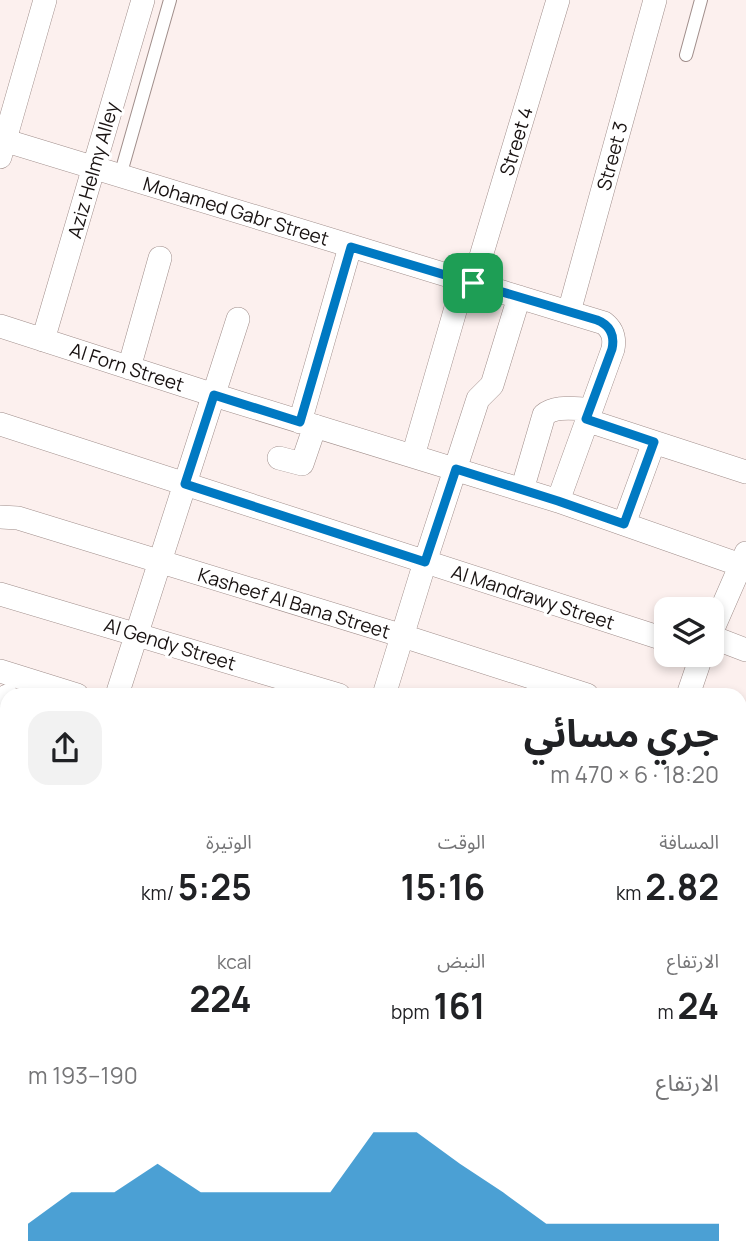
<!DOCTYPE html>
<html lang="ar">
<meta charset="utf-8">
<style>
:root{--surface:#fff;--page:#f2f2f2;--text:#202124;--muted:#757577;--accent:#0079c2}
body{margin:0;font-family:Manrope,"Noto Sans Arabic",sans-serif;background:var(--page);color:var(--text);direction:rtl;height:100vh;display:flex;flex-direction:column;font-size:26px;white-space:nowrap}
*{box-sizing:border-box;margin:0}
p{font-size:23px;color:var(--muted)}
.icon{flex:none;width:38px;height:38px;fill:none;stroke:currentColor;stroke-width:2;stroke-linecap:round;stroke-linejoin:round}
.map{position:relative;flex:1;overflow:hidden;direction:ltr}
.sheet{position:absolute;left:0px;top:688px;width:747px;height:569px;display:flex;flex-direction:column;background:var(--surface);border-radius:21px 21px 0 0;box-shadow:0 4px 10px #0003;direction:rtl}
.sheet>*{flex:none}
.controls{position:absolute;left:654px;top:597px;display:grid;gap:14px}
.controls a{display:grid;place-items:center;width:70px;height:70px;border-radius:14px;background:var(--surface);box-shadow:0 4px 10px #0003;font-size:35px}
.pin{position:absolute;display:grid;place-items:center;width:60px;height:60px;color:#fff;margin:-30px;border-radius:14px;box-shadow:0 4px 10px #0006}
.round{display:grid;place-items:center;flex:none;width:74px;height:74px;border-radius:21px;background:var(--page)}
.summary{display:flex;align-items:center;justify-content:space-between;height:119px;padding:0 28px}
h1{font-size:38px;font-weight:700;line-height:52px}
.stats{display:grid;grid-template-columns:repeat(3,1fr);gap:10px;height:119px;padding:7px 28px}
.stats div{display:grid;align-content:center}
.stats b{font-size:35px;font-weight:700}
.stats small{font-size:19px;font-weight:400}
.stats p{font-size:19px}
.chart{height:196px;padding:14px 28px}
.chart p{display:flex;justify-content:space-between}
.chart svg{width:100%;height:126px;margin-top:7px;fill:var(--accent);opacity:.7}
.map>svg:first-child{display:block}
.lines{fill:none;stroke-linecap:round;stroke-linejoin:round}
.service-casing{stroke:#a08e8b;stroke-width:14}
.minor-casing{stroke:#a08e8b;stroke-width:24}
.service{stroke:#fff;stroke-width:12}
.minor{stroke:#fff;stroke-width:23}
.route-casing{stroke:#fff;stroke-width:14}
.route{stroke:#0079c2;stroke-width:9}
.labels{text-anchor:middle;stroke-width:6;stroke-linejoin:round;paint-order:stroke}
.street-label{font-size:19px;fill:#181211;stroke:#fff}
</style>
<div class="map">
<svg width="746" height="1256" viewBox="0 0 746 1256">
<rect width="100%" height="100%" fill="#fcf0ee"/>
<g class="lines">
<g class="service-casing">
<path id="service" d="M686,55L701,0
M120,176L170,0"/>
</g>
<g class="minor-casing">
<path id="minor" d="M0,139L604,323C613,330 615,338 613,349L558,501
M0,157L45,0
M473,283L558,0
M569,312L655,0
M0,326L214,395L558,501L746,567
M43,340L143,0
M129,368L160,258
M586,420L746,472
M300,422L350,247
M0,424L667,640
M413,456L464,280
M279,458L302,464L315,426
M522,490L544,415C555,405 575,409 590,409
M0,517L18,518L403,636L587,695
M624,524L654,442
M0,594L339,695
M712,631L746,553
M712,637L746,650
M0,671L77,695
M117,695L238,319
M384,695L425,562L478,399L492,385L519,297
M688,695L702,654
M0,717L7,696
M740,745L746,747
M0,791L7,793
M740,866L746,868
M740,968L746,970
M740,1048L746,1050
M740,1086L746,1071
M740,1130L746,1132
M0,1200L7,1175
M740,1217L746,1219
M17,1250L35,1256
M612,1251L625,1256
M677,1256L679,1250"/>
</g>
<use href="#service" class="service"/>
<use href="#minor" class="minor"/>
</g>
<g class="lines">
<g class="route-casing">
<path id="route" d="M351,247L597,320C610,325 615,335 612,349L586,419L654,442L624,524L558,501L456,469L425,562L185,484L214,395L300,422Z"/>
</g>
<use href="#route" class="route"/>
</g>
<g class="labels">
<g class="street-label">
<text transform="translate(516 141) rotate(-73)" y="7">Street 4</text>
<text transform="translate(612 156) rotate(-75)" y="7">Street 3</text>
<text transform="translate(93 170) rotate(-74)" y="7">Aziz Helmy Alley</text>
<text transform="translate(236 211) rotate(17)" y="7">Mohamed Gabr Street</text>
<text transform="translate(127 367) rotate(18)" y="7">Al Forn Street</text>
<text transform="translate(533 597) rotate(18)" y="7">Al Mandrawy Street</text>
<text transform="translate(294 603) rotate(17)" y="7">Kasheef Al Bana Street</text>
<text transform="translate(170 644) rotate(17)" y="7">Al Gendy Street</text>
</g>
</g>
</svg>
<div class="controls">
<a><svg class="icon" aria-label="layers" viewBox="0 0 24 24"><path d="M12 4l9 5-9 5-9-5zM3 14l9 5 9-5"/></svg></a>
</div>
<div class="pin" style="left:473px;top:283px;background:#1e9e55"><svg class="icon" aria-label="arrive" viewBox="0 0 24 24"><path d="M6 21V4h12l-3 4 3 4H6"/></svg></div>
<section class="sheet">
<div class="summary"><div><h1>جري مسائي</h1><p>18:20 · 6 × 470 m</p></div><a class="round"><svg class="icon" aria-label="share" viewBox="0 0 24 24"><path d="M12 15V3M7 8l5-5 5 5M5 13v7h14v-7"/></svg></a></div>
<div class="stats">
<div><p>المسافة</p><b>2.82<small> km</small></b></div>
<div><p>الوقت</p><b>15:16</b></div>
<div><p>الوتيرة</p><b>5:25<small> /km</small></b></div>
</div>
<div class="stats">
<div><p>الارتفاع</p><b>24<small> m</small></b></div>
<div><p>النبض</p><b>161<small> bpm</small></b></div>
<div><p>kcal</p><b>224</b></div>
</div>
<div class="chart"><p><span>الارتفاع</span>190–193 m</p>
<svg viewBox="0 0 160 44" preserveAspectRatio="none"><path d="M0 44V38L10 27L20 27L30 17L40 27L50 27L60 27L70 27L80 6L90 6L100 17L110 27L120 38L130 38L140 38L150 38L160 38V44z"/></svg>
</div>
</section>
</div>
